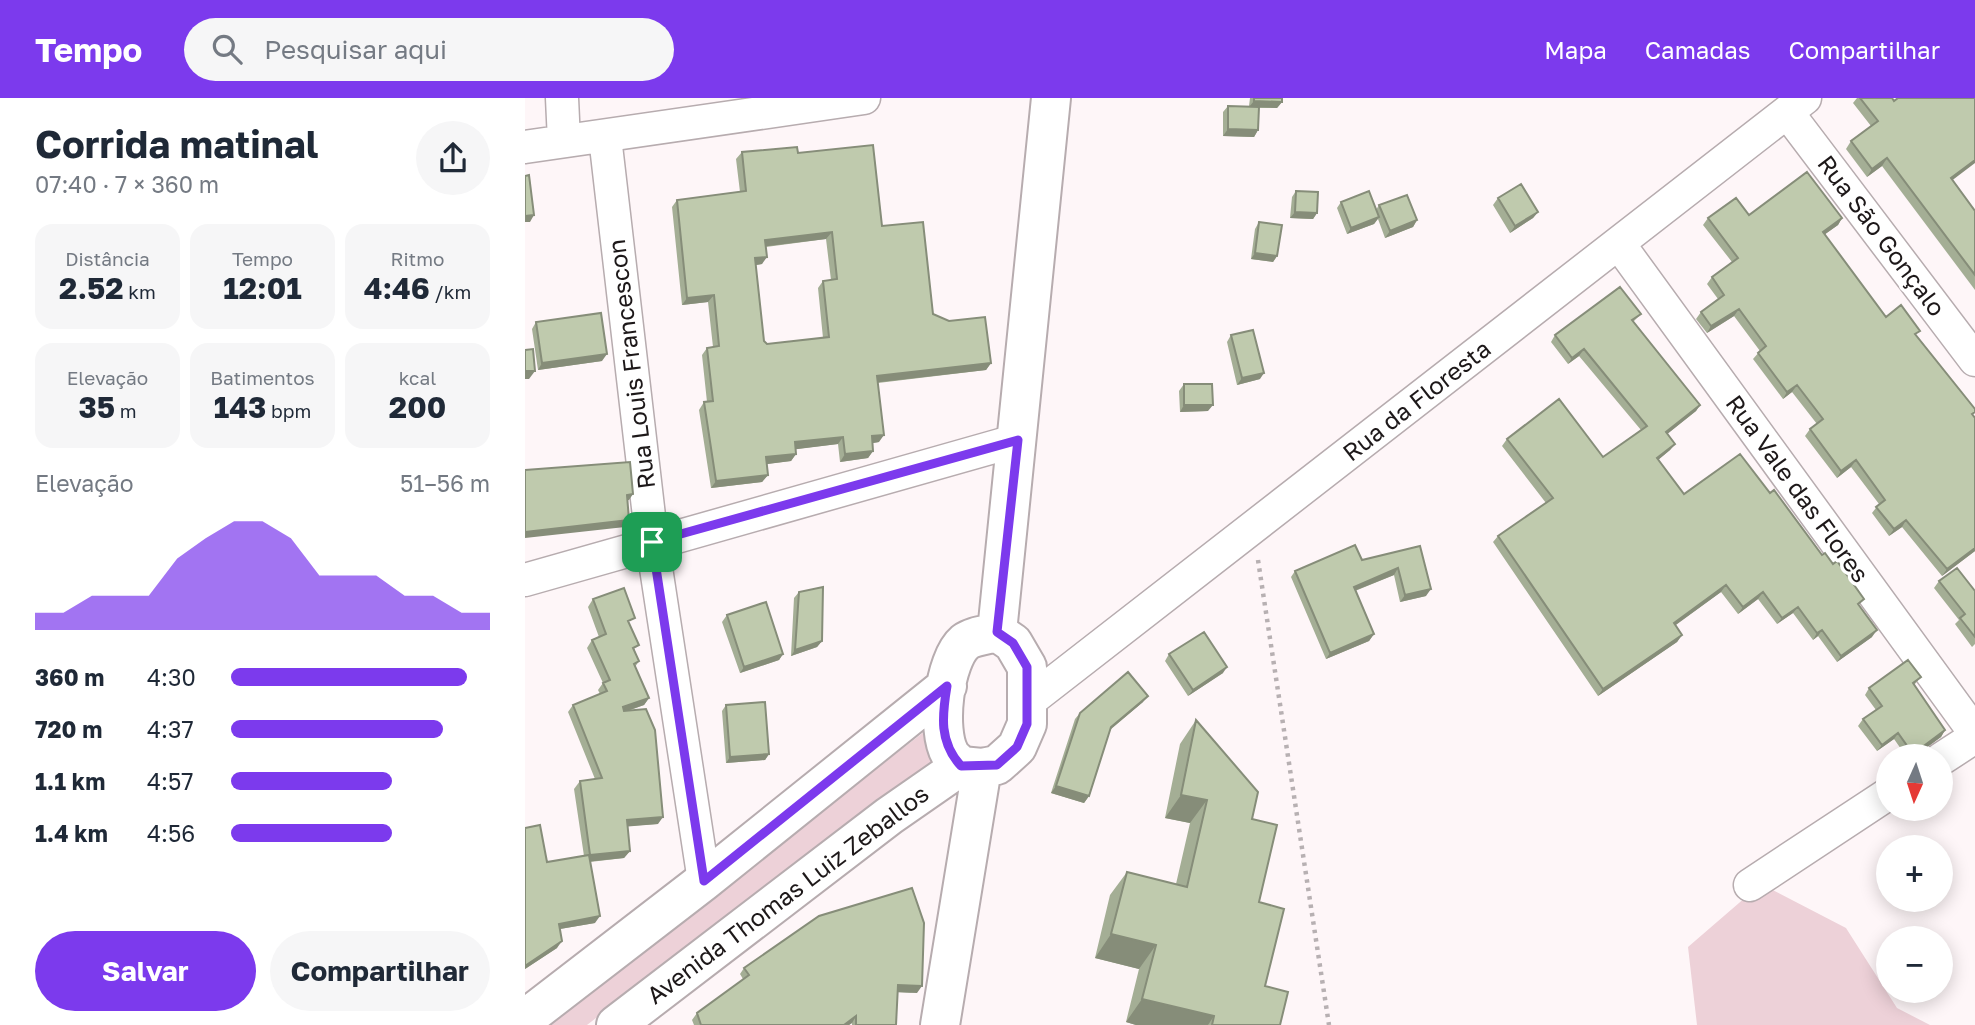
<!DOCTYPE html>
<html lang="pt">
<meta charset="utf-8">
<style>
:root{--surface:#fff;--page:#f6f6f7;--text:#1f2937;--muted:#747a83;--accent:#7c3aed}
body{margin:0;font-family:"Golos Text",sans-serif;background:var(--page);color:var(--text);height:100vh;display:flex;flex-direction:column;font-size:26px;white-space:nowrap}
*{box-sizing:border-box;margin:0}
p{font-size:23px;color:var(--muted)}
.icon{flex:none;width:38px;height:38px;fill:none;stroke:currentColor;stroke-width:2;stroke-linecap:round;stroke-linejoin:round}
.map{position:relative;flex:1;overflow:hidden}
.drawer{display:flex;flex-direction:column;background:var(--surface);width:525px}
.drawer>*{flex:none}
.needle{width:46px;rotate:183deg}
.buttons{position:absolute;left:1351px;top:646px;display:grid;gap:14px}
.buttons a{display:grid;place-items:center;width:77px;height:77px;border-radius:50%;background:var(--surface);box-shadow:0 4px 18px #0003;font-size:35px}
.pin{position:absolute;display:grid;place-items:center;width:60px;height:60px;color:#fff;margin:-30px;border-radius:14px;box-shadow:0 4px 10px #0006}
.round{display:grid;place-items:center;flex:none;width:74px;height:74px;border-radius:37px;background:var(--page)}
.overview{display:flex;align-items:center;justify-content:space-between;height:119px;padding:0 35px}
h1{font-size:38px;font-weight:700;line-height:52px}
.metrics{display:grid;grid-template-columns:repeat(3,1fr);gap:10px;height:119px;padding:7px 35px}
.metrics div{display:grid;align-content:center;border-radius:18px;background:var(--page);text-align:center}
.metrics b{font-size:30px;font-weight:700}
.metrics small{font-size:19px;font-weight:400}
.metrics p{font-size:19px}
.chart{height:196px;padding:14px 35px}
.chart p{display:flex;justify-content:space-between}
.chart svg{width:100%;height:126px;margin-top:7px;fill:var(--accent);opacity:.7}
.button{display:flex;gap:14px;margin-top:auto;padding:14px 35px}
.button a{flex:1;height:80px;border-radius:42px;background:var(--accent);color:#fff;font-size:28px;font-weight:700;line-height:80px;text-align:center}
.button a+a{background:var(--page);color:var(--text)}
ul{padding:0 35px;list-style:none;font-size:23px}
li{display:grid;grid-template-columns:112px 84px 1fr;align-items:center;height:52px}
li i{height:18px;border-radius:9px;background:var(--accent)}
header{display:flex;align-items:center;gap:42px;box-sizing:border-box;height:98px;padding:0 35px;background:var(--accent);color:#fff}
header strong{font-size:33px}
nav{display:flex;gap:38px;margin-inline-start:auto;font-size:24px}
.search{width:490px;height:63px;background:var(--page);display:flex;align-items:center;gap:18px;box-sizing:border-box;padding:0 24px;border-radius:38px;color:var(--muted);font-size:26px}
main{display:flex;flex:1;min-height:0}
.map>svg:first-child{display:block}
.green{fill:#edd1d8}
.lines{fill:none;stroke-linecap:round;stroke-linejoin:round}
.street-casing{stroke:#b7acaf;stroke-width:35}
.secondary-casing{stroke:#b7acaf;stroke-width:42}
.path{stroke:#b7b0b2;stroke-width:4.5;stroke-dasharray:3.5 5;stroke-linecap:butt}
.street{stroke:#fff;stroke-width:32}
.secondary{stroke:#fff;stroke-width:38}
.wall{fill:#a4ae95;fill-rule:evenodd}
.shaded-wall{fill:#868d79}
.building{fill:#bfcaad;stroke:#868d79;stroke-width:2;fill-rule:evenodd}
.route-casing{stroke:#fff;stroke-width:14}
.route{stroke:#7c3aed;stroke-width:9}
.labels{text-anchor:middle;stroke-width:7;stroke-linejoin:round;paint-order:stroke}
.street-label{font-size:24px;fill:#1d1819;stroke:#fff}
</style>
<header>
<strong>Tempo</strong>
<div class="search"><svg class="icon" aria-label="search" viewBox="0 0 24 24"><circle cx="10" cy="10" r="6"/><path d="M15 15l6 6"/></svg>Pesquisar aqui</div>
<nav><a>Mapa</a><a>Camadas</a><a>Compartilhar</a></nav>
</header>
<main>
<section class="drawer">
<div class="overview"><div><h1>Corrida matinal</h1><p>07:40 · 7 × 360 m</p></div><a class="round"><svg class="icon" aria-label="share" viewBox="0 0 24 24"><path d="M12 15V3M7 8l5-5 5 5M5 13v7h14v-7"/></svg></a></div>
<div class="metrics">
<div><p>Distância</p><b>2.52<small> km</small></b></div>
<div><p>Tempo</p><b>12:01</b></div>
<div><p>Ritmo</p><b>4:46<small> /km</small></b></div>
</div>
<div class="metrics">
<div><p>Elevação</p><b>35<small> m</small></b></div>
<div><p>Batimentos</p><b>143<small> bpm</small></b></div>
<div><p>kcal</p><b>200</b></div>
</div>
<div class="chart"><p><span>Elevação</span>51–56 m</p>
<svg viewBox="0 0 160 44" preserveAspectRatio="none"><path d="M0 44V38L10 38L20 32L30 32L40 32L50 19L60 12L70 6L80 6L90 12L100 25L110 25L120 25L130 32L140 32L150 38L160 38V44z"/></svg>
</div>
<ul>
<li><b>360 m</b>4:30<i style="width:91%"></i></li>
<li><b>720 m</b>4:37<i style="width:82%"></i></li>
<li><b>1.1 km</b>4:57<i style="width:62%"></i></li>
<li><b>1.4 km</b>4:56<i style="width:62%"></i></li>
</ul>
<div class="button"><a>Salvar</a><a>Compartilhar</a></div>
</section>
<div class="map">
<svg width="1450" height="927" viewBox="0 0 1450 927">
<rect width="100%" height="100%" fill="#fef6f8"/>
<path class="green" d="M408,627L413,660L327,721L62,927H19Z
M1236,786L1321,830L1372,910L1405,927H1172L1163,849Z"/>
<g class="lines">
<g class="street-casing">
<path id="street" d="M37,0L39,43
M1262,14L1450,262
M80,39L127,444L179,783
M0,49L339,0
M1094,146L1450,635
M0,482L493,342
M502,605L1280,0
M1416,661L1450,639
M1225,787L1363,696"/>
</g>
<g class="secondary-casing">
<path id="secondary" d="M472,534L526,0
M472,534L488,545L502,569V626L492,649L472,667L457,670L436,668C433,664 427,660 425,656C411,632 419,562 440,544C448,538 462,537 472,534Z
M0,921L179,783L422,588
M91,927L364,718L436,668
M415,927L457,670"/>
</g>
<path class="path" d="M733,462L804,927"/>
<use href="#street" class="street"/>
<use href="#secondary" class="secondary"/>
</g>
<path class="wall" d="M725,0H757V4L752,10H734L733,32L729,39L698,38V14L703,8H724Z
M1332,0H1367L1428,82L1450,113V192L1357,68L1342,79L1321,51L1326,43L1346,28L1328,5Z
M217,54L273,55L357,128L408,216L466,265L461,272L353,285L354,344L348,345V353L343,360L315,364L313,346L271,351V356L266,363L241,366L243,377L237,384L186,390L174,312L179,304H182L177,257L182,250L188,249L183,204L157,207L147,109L152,102L215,94L211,61ZM301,141L306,182L298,183L293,190L298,240L242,246L239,243L231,167L237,166L241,149Z
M771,93L792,115L788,121L765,120L767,99Z
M973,100L1013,114L1008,120L985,135L968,107Z
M816,104L851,112L854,107L892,122L888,129L860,140L853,121L849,126L822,136L812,110Z
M1224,117L1317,120L1313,127L1299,137L1361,219L1392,238L1448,317L1450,453L1417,478L1377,429L1364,438L1347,415L1354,406L1326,369L1312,380L1280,338L1285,331L1292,326L1267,294L1258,301L1228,261L1235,253L1209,218L1182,235L1171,221L1176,214L1193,201L1182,186L1187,179L1207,164L1178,127L1183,120Z
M734,124L752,158L748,164L726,161L730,131Z
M1116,216L1108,224L1175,307L1171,313L1142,336L1150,346L1145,352L1133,362L1159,396L1245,395L1334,508L1347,539L1312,564L1293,538L1288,542L1268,515L1252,526L1233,501L1213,516L1196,494L1150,527L1157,537L1152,544L1073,598L968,444L973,438L1021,405L977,348L982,341L1078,359L1116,332L1054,258L1043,266L1026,244L1030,237Z
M11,224L77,263L13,272L7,231Z
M706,237L735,281L712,287L702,244Z
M659,286L683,313L655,314L654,293Z
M895,448L901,498L875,504L869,477L830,493L849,536L844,543L801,561L766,479L770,473L837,462Z
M1414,483L1450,493V546L1447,549L1430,526L1434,522L1409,490Z
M274,494L297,543L292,549L266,558L269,500Z
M68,501L105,527L110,553L114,563L110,569L124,600L119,607L103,613L133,726L102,728L105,753L99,760L65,764L70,825L35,831L32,850L0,871V730L22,764L59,758L49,691L55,683L70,681L43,614L48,607L75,596L73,592L78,585L62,550L67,542L74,539L63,509Z
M202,517L258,556L254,562L215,575L197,524Z
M644,556L698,575L663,598L640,563Z
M1396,579L1389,587L1420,632L1416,639L1390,658H1381L1369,641L1352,653L1333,628L1338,621L1351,612L1340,597L1344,590Z
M618,604L585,632L564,698L559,705L526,695L550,621L555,615Z
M201,607L244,656L240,662L201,665L197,613Z
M671,622L727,721L740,888L755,927H611L601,924L614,871L570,860L585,797L602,774L651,786L665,725L640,720L655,646Z
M219,870L392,895L372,894L371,927H327V925L324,927H169L167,922L172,915L218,881L215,876Z"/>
<path class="shaded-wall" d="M729,3L757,4L752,10L724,9Z
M703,31L733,32L729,39L698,38Z
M1362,60L1357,68L1342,79L1347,71Z
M1450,62V65L1421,87L1426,80Z
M770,114L792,115L788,121L765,120Z
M1013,114L1008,120L985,135L990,128Z
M9,117L5,124H0V118Z
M854,119L849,126L822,136L826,130Z
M1317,120L1313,127L1293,141L1298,134Z
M892,122L888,129L860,140L865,133Z
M307,134L301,141L235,149L240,142Z
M730,155L752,158L748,164L726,161Z
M242,159L237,166L225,168L230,160Z
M189,197L183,204L157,207L162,200Z
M1214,211L1209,218L1182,235L1186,228Z
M1059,251L1054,258L1043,266L1047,260Z
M82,256L77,263L13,272L17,265Z
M466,265L461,272L347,285L352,278Z
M0,273H10L4,281H0Z
M739,275L735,281L712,287L717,280Z
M1272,287L1267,294L1258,301L1262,294Z
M659,307H688L683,313L655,314Z
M1175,307L1171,313L1136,341L1141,334Z
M359,337L354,344L342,346L347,338Z
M318,339L313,346L265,352L270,344Z
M1150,346L1145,352L1127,367L1132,360Z
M348,353L343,360L315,364L320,356Z
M271,356L266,363L235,367L241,359Z
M1331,362L1326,369L1312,380L1316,373Z
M243,377L237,384L186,390L191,383Z
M108,396L104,402L97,403L102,397Z
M104,422L100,429L0,440V434Z
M1381,422L1377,429L1364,438L1369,431Z
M1450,450V453L1417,478L1422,471Z
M873,470L869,477L824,495L829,489Z
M1201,487L1196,494L1144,532L1149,525Z
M906,491L901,498L875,504L880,497Z
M1238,494L1233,501L1213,516L1218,509Z
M1273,509L1268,515L1252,526L1257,520Z
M1297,532L1293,538L1288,542L1292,535Z
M1352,532L1347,539L1312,564L1316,558Z
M849,536L844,543L801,561L805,555Z
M1157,537L1152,544L1073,598L1078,591Z
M297,543L292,549L266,558L270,552Z
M258,556L254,562L215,575L219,569Z
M702,569L698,575L663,598L668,592Z
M623,598L618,604L581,635L586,629Z
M124,600L119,607L93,616L98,609Z
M1420,632L1416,639L1390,658H1387Z
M1373,635L1369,641L1352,653L1357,647Z
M244,656L240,662L201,665L205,659Z
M531,688L564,698L559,705L526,695Z
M656,697L682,702L665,725L640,720Z
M138,719L133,726L97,729L102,722Z
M105,753L99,760L60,764L65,757Z
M75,818L70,825L29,832L34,826Z
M586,836L631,847L614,871L570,860Z
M37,843L32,850L0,871V868Z
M373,887L397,888L392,895L368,894Z
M617,901L689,918L683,927H611L601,924Z
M331,918L327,925L324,927H319Z"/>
<path class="building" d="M729,0H757V4L729,3Z
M1335,0H1367L1369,3L1373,0H1450V62L1426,80L1450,113V177L1362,60L1347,71L1326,43L1353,23Z
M703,8L734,9L733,32L703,31Z
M348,47L357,128L398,124L408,216L424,223L460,219L466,265L352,278L359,337L347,338L348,353L320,356L318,339L270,344L271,356L241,359L243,377L191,383L179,304L188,303L182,250L194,248L189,197L162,200L152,102L221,93L217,54L272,49L273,55ZM307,134L312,181L298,183L304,239L242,246L239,243L230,160L242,159L240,142Z
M1282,74L1317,120L1298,134L1361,219L1376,207L1395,233L1390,236L1450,311V314L1447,316L1450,320V450L1422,471L1381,422L1369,431L1351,409L1360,402L1331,362L1316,373L1285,331L1298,321L1272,287L1262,294L1233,255L1241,248L1214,211L1186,228L1176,214L1199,197L1187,179L1213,160L1183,120L1211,100L1224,117Z
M4,77L9,117L0,118V78Z
M996,86L1013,114L990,128L973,100Z
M771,93L793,94L792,115L770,114Z
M844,93L854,119L826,130L816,104Z
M882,97L892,122L865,133L854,107Z
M734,124L757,127L752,158L730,155Z
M1095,189L1116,216L1107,222L1175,307L1141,334L1150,346L1132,360L1159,396L1215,356L1245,395L1249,392L1297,457L1300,455L1308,466L1312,463L1339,501L1333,506L1352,532L1316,558L1297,532L1292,535L1273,509L1257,520L1238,494L1218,509L1201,487L1149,525L1157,537L1078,591L973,438L1028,400L982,341L1034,301L1078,359L1122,328L1059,251L1047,260L1030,237Z
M76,215L82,256L17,265L11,224Z
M728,232L739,275L717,280L706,237Z
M8,251L10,273H0V252Z
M659,286H687L688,307H659Z
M105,364L108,396L102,397L104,422L0,434V372Z
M830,447L837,462L895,448L906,491L880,497L873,470L829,489L849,536L805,555L770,473Z
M1432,470L1450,493V539L1435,520L1440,516L1414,483Z
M298,489L297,543L270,552L274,494Z
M99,490L110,520L103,523L114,547L108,550L114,563L109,566L124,600L98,609L99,613L121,611L130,632L138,719L102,722L105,753L65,757L55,683L77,680L48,607L82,593L78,585L85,582L67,542L81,536L68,501Z
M241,504L258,556L219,569L202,517Z
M679,534L702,569L668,592L644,556Z
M1383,562L1396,579L1388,585L1420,632L1388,656L1373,635L1357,647L1338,621L1357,608L1344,590Z
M603,574L623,598L586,629L564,698L531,688L555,615Z
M240,604L244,656L205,659L201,607Z
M671,622L733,694L727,721L752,727L734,804L759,811L740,888L763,894L755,927H687L689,918L617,901L631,847L586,836L602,774L662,789L682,702L656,697Z
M15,727L22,764L64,757L75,818L34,826L37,843L0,868V730Z
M387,790L399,825L397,888L373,887L371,927H331V918L319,927H176L172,915L224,877L219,870L294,818Z"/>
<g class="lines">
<g class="route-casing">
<path id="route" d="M493,342L472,534L488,545L502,569V626L492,649L472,667L436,668C414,644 417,618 422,588L179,783L127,444Z"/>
</g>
<use href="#route" class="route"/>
</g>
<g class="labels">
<g class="street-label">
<text transform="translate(1356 138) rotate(53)" y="8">Rua São Gonçalo</text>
<text transform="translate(107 266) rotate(-97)" y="8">Rua Louis Francescon</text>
<text transform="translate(892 303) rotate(-38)" y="8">Rua da Floresta</text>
<text transform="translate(1272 391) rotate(54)" y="8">Rua Vale das Flores</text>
<text transform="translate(263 797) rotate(-37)" y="8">Avenida Thomas Luiz Zeballos</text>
</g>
</g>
</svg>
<div class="buttons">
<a><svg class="needle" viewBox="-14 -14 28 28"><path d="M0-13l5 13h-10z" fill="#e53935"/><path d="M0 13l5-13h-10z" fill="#747a83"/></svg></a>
<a>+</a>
<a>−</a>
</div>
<div class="pin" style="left:127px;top:444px;background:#1e9e55"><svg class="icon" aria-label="arrive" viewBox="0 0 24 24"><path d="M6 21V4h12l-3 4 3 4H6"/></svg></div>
</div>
</main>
